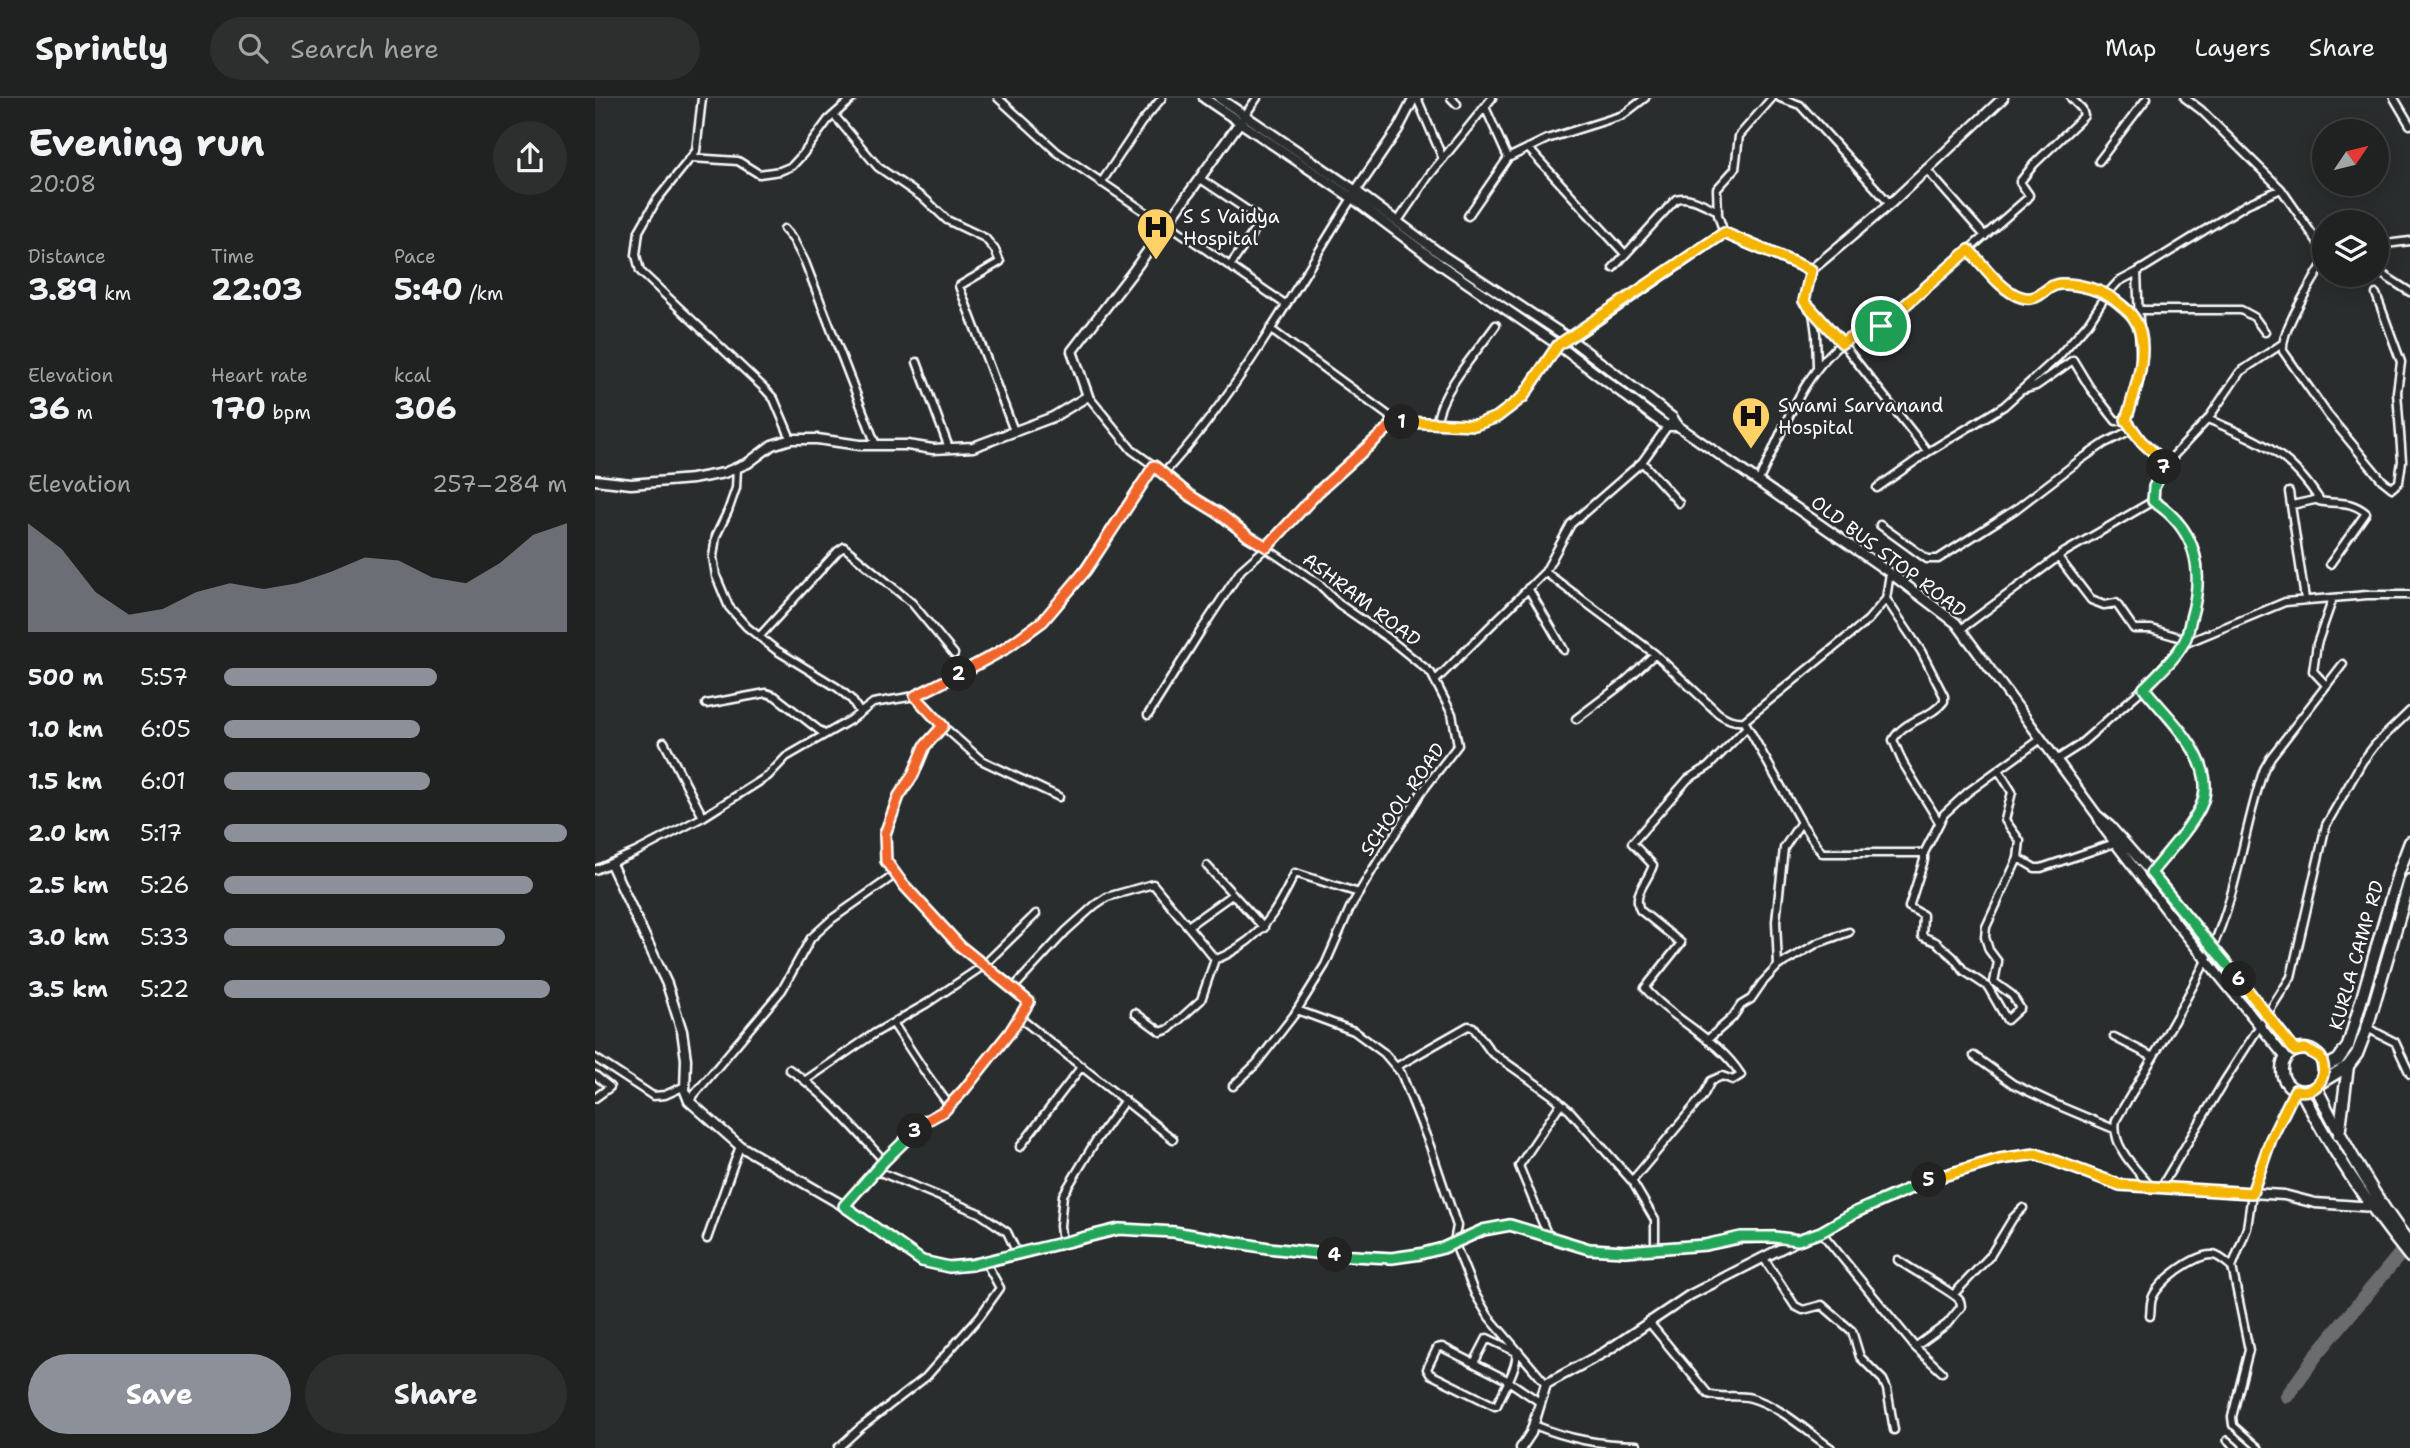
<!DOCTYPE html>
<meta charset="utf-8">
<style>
:root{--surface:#202222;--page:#2d2f2f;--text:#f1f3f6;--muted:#a2a4a5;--line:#3d3f40;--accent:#8c9099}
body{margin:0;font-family:"Shantell Sans",sans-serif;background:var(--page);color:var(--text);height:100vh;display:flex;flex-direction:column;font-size:26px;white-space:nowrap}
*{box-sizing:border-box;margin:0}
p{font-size:23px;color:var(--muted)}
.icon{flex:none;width:38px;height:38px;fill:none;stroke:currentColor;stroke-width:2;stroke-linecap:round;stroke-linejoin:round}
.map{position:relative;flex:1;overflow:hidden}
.sheet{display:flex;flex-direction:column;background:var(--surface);width:595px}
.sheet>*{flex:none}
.needle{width:46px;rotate:55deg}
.fabs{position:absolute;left:1717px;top:21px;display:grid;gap:14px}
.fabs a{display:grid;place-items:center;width:77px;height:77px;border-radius:50%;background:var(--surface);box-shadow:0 4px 18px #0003,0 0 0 2px var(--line);font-size:35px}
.pin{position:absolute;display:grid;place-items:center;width:60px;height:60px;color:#fff;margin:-30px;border:4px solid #fff;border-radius:50%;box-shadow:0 2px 7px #0007}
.km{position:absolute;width:35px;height:35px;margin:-18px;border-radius:50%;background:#222;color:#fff;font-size:19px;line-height:35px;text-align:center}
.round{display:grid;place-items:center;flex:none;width:74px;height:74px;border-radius:37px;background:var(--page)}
.head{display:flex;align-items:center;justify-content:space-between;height:119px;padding:0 28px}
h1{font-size:38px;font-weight:700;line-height:52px}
.figures{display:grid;grid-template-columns:repeat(3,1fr);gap:10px;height:119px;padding:7px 28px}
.figures div{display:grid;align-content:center}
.figures b{font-size:30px;font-weight:700}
.figures small{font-size:19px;font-weight:400}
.figures p{font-size:19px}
.chart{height:196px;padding:14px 28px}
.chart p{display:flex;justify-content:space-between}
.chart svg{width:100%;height:126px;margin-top:7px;fill:var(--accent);opacity:.7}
.primary-button{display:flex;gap:14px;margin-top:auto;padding:14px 28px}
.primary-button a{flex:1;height:80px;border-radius:42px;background:var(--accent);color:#fff;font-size:28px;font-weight:700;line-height:80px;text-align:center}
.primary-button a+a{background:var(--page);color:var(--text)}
ul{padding:0 28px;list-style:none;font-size:23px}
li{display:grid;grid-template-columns:112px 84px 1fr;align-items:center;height:52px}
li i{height:18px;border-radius:9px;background:var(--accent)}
header{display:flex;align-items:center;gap:42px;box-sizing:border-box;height:98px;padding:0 35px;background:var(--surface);border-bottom:2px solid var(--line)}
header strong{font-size:33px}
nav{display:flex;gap:38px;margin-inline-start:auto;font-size:24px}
.search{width:490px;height:63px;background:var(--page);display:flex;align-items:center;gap:18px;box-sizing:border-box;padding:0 24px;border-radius:38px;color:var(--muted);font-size:26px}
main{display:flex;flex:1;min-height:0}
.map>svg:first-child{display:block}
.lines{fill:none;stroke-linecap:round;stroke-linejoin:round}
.river{stroke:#6a6c6d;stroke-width:14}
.pedestrian-casing{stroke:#fff;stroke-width:10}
.minor-casing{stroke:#fff;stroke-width:11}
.tertiary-casing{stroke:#fff;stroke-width:13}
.secondary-casing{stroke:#fff;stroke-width:15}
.pedestrian{stroke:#2a2d2e;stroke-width:5}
.minor{stroke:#2a2d2e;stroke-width:6}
.tertiary{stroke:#2a2d2e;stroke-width:8}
.secondary{stroke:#2a2d2e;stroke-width:10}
.split-1-casing{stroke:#fff;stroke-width:14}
.split-2-casing{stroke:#fff;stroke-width:14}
.split-3-casing{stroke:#fff;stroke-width:14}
.split-4-casing{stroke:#fff;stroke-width:14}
.split-5-casing{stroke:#fff;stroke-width:14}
.split-6-casing{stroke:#fff;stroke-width:14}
.split-7-casing{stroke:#fff;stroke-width:14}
.split-8-casing{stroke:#fff;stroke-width:14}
.split-1{stroke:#f5b400;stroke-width:9}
.split-2{stroke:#f0652b;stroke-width:9}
.split-3{stroke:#f0652b;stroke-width:9}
.split-4{stroke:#22a559;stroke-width:9}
.split-5{stroke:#22a559;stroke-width:9}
.split-6{stroke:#f5b400;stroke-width:9}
.split-7{stroke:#22a559;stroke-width:9}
.split-8{stroke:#f5b400;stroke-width:9}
.labels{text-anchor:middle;stroke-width:5;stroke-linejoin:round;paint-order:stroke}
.poi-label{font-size:19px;fill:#fff;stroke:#2a2d2e;text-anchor:start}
.street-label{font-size:19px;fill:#fff;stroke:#2a2d2e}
</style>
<header>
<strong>Sprintly</strong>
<div class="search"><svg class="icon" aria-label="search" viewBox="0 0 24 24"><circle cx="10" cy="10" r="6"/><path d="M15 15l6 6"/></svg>Search here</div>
<nav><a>Map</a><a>Layers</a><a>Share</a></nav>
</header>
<main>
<section class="sheet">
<div class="head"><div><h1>Evening run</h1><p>20:08</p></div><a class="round"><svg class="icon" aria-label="share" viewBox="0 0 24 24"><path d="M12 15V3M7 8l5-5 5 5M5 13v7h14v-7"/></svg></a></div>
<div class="figures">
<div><p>Distance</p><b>3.89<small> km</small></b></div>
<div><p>Time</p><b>22:03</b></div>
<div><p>Pace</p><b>5:40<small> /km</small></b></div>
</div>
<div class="figures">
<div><p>Elevation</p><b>36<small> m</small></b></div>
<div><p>Heart rate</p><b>170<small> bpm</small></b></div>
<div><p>kcal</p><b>306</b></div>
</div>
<div class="chart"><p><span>Elevation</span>257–284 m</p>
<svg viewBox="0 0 160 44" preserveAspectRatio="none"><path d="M0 44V6L10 15L20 30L30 38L40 36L50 30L60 27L70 29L80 27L90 23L100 18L110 19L120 25L130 27L140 20L150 10L160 6V44z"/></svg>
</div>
<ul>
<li><b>500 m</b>5:57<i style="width:62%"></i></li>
<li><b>1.0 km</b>6:05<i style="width:57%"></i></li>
<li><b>1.5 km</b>6:01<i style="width:60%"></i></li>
<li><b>2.0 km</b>5:17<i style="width:100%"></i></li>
<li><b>2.5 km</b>5:26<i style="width:90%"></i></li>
<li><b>3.0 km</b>5:33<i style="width:82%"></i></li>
<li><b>3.5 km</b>5:22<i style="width:95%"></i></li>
</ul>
<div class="primary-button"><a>Save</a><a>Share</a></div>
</section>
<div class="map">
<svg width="1815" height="1350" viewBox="0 0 1815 1350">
<rect width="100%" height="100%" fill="#2a2d2e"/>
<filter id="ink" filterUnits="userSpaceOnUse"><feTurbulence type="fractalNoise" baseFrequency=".0143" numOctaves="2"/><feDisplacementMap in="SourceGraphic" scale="14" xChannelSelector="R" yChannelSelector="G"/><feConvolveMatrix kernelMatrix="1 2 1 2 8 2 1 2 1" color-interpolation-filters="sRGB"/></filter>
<g filter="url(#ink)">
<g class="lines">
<path class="river" d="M1692,1298L1722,1256L1815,1144"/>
<g class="pedestrian-casing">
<path id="pedestrian" d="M1638,1327L1664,1350
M1632,1342L1641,1350"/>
</g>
<g class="minor-casing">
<path id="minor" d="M107,0L101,53L61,103L44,133L41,157L45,173L170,291L179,301L196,341
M403,0L462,54L571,128
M822,0L848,61
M856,0L862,6
M1185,0L1205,7L1295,106
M1590,0L1606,12L1686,91
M1799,0L1815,27
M239,17L283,69L331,102L352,122L390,140L400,152L405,164L364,188L419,333
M650,17L662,0
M933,50L1030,156
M97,60L143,63L164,76L185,73L197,68L208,56L233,22L258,0
M913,60L952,41L1028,17L1050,0
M1504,63L1552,0
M1331,71L1390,138
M604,80L661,118L664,126L635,168
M506,85L546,25L567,0
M873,118L913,60L890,9
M803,123L833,79L897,0
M572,125L690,206
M189,131L198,141L210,164L281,347
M1129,135L1123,117L1122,91L1140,71L1144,38L1177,0
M1782,147L1815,143
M1374,152C1388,166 1406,194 1427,199C1443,203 1448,192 1461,187C1466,185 1472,187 1478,187C1503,191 1535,203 1544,229
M1782,159L1787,176L1815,194
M1729,164C1718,184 1685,232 1688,253L1733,317L1787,382L1797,390L1804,384L1807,363L1802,294L1806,264L1781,196
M1018,170L1081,101C1095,97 1110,107 1123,113
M1216,172L1209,203L1247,245L1333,354L1409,308L1463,259L1494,224L1512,196L1523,184L1542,174
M1545,212H1646L1659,219L1670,234
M1218,214L1221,236L1222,268
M675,231L801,323L880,327L902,319L928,299L963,247L975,241
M322,264L354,350
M1425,293L1441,288L1478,262L1495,290L1521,323L1531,322L1543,287L1546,272L1542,174L1652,106L1686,91L1722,143L1729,146
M493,298L537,352L569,375L594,397L625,416L653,438L724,486L744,506L793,540L836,575L857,616L863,647L826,695L778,771L755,810L730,867L699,917L661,966L638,988
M1613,321C1663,343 1693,353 1724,401L1697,407
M1531,322L1546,343L1566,361L1570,367L1559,389L1558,403C1617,442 1606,487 1589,546L1690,504L1772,497H1815
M842,325C844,294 883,253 901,227
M1047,364L1084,405
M1570,367L1613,321L1645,274L1687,246
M142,370L141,390L133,413L121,438L118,459L121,478L134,509L152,529L181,552L243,590L257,602L265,615
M569,375C645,293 698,193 757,100
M1164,382C1189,331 1208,271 1256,238C1265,231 1276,234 1286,228L1433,100L1434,97L1425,84L1439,66L1489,18L1487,11L1476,0
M1282,390L1333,354
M1694,394L1710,501
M1724,403C1743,407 1754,401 1771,415L1735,466
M1285,427L1332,461H1343L1421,411L1485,362L1510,345L1538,331
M1463,459L1496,502L1509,507L1521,505L1539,531H1556L1590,541
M950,474L1060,556L1123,615C1132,621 1138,624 1149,623L1273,522L1291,501L1295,475
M933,490L969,552
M1291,501L1326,553L1349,598V603C1336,621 1308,622 1298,642L1308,665L1344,724
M1366,531L1470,454L1558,403
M164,539L243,453L249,449L317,505L359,556
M840,583L950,474L976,426L1047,364L1075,325
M1731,587L1718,573L1722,546L1738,500
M1549,590C1574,622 1627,666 1605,710C1593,733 1573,754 1556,775
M320,598L348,628L386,662L464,699
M111,606L171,595L180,598L229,636
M553,617L605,534L646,472L672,449L723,394L801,323
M981,621L1026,587L1060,556
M1151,626L1207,726L1227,755H1329L1349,716L1373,694L1446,641
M348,628L330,648L318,677L304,698L290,736L291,763L307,785L365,848L419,890
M69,644L108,719
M1461,662L1483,648L1549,590L1589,546
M1329,755V762L1314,809L1328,817L1327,838L1341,844L1358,859L1369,873L1393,889L1412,922L1425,910L1417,897L1399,884L1403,864L1394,852L1390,839L1391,829L1423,760L1425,743L1410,722L1417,694L1404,673
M1423,760L1440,770H1446L1520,745
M612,768L669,830
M0,772L41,754L108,719L173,678L191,659L257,621L278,605L320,598L390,562L432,536L448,523L478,489L559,368
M593,828L638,796
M1183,868L1223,845L1254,834
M702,912L759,933L789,955L806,975L835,1048L862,1128L859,1144L880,1196L894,1219L951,1286
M540,915L566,934L574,931L606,902L620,861
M425,920L578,1041
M298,925L332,977L354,1007
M1772,930L1800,944L1815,976
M1519,939L1558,959
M1112,942L1137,920L1146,907L1156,901L1167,885L1183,868L1181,823L1189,750L1206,724
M1379,958L1418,986L1462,1007L1519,1031
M0,960L58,998L70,997L90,988
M801,969L873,928L878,929L896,954L957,997L975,1013L1037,1083
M194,971C231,996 259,1030 289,1063
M0,977L15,989L0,1000
M211,982L280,935L331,906L388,868L441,816
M94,1003L187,892L216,840L237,821L301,776
M425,1049L487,968
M280,1072L384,1115L412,1134L422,1155
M1556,1089C1540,1070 1516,1048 1521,1022C1554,966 1589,909 1617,850C1643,793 1649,729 1669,671L1676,659L1748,566
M1566,1089L1627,987L1696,879L1731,727L1767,664L1780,647L1815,613
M249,1108L307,1045L331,1023L349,1013L369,991L415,934L434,904L419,890L423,885L471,833L500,807L512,799L558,786L620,861C630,859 636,854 644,849C672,832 686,804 700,775L764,795
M1226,1134L1320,1249L1347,1274
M953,1138L924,1068L966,1005
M112,1141L145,1048
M467,1145L465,1128L468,1097L500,1044L530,1002
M1060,1152V1122L1037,1083L1108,998L1116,983L1127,978L1138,982L1146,977C1123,940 1077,922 1050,890L1086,845L1045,812C1037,795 1053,784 1058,767L1037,745L1093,681L1113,669L1152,629
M1168,1159L1200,1208L1208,1212L1227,1207L1257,1233L1265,1259L1288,1282L1292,1291L1299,1332
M1303,1162C1313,1170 1362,1196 1365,1203C1366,1205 1366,1207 1366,1209L1352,1226L1320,1249
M1359,1196L1395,1158L1418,1120L1428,1110
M1555,1218C1556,1212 1555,1206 1557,1201C1562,1184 1601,1155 1618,1157C1625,1158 1632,1165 1637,1169
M1053,1223L1113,1296C1127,1301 1142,1296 1156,1300C1185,1308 1211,1333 1236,1350
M879,1265L892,1240L921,1254C924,1267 908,1293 902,1307L900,1308L835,1276L832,1271L842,1250L847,1249L912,1282L946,1305
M939,1327C974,1341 1004,1347 1042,1347
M1638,1327L1637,1319L1654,1252L1637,1169L1652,1130L1657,1095L1676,1041L1700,992
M243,1350L265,1330L331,1279L385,1218L405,1190L391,1165"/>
</g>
<g class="tertiary-casing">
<path id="tertiary" d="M609,0L757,100L846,167L963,247L1063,322L1072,328H1083
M624,0L761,93L847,157L975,241L1078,320L1083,328L1295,475L1361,525L1502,717L1515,728L1556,775L1700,953
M758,97L803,31L819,0
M975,241L1129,135L1216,172L1295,106L1408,0
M0,382L36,386L97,381L129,375L153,365L177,347L196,341H222L265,347H312L338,351L378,349L458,319L493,298L477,253L537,175L650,17
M1503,719L1508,729L1582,826L1691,960
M16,766L72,886L87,933L91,961L90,993L94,1003L145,1048L249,1108L327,1163L354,1169L387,1165L524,1131L579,1134L673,1150L738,1157L797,1160L825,1156L848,1150L888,1132L915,1127L994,1151L1030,1153L1110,1147L1146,1140L1179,1139L1203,1142L1226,1134L1261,1114L1340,1080L1405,1061L1441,1056L1525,1087L1689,1097L1720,1105L1779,1109
M926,1350L936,1335L951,1286L1010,1254L1095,1197L1203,1142"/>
</g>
<g class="secondary-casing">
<path id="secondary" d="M1687 972a21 21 0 1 1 42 0a21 21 0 1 1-42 0Z
M1729,969L1743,962L1753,948L1803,776L1815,744
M1725,985L1753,968L1762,956L1772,930L1815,782
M1721,989C1748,1044 1777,1097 1815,1146
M1706,993C1737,1053 1773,1107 1815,1159
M1744,1037L1753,968"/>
</g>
<use href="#pedestrian" class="pedestrian"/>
<use href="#minor" class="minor"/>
<use href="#tertiary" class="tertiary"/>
<use href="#secondary" class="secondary"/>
</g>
</g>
<g class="lines" filter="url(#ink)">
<g class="split-1-casing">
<path id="split-1" d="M807,324L880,327L902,319L928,299L963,247L1129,135L1216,172L1209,203L1247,245C1264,231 1270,238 1286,228"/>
</g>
<g class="split-2-casing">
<path id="split-2" d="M364,576L408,552L448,523L491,472L559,368L594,397L625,416L653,438L672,449L723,394L801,323L807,324"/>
</g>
<g class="split-3-casing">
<path id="split-3" d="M320,1033L331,1023L349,1013L369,992L415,934L434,904L365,848L307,785L291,763L290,736L304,698L318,677L330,648L348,628L320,598L364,576"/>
</g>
<g class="split-4-casing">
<path id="split-4" d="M320,1033L289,1063L249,1108L327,1163L354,1169L376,1167L524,1131L579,1134L673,1150L740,1157"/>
</g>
<g class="split-5-casing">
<path id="split-5" d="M740,1157L797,1160L825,1156L848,1150L888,1132L915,1127L994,1151L1030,1153L1110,1147L1146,1139H1179L1203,1142L1226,1134L1261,1114L1334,1082"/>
</g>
<g class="split-6-casing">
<path id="split-6" d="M1334,1082L1405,1061L1441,1056L1525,1087L1657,1095L1676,1041L1700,992C1722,997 1735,978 1725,959L1710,951L1700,953L1644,881"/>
</g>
<g class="split-7-casing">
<path id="split-7" d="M1569,369L1559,389L1558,403C1602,431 1610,472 1596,520C1594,528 1593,539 1588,546C1579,562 1562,577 1549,590C1574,622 1627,666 1605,710C1593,733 1573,754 1556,775L1644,881"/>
</g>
<g class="split-8-casing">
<path id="split-8" d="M1286,228L1374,152C1388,166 1406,193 1426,199C1446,205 1449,187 1465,186C1483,185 1507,192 1521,203C1528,209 1536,214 1540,222C1557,248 1539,296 1531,322L1546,343L1566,361L1569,369"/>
</g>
<use href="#split-1" class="split-1"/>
<use href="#split-2" class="split-2"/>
<use href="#split-3" class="split-3"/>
<use href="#split-4" class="split-4"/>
<use href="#split-5" class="split-5"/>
<use href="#split-6" class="split-6"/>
<use href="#split-7" class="split-7"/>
<use href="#split-8" class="split-8"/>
</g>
<defs>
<g id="hospital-pin" transform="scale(2.0125)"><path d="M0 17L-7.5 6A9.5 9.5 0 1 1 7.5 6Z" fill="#ffd166" stroke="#2a2d2e"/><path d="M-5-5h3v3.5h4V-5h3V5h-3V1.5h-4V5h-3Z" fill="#111"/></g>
</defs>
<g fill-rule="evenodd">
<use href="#hospital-pin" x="561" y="129"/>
<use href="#hospital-pin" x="1156" y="318"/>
</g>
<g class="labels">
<g class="poi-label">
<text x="588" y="125">S S Vaidya<tspan x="588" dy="22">Hospital</tspan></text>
<text x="1183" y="314">Swami Sarvanand<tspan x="1183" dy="22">Hospital</tspan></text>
</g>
<g class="street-label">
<text transform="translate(1294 458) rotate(37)" y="7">OLD BUS STOP ROAD</text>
<text transform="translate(767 501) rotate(37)" y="7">ASHRAM ROAD</text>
<text transform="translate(807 701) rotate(-55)" y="7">SCHOOL ROAD</text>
<text transform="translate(1761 857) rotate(-74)" y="7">KURLA CAMP RD</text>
</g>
</g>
</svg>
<div class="fabs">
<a><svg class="needle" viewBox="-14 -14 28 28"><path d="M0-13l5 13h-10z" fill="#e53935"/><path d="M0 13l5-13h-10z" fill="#a2a4a5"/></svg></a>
<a><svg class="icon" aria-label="layers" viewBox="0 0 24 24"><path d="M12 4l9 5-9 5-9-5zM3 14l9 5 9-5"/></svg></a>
</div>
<div class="pin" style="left:1286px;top:228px;background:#1e9e55"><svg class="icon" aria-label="arrive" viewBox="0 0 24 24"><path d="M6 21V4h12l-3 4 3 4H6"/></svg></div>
<b class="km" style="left:807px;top:324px">1</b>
<b class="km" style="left:364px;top:576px">2</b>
<b class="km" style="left:320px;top:1033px">3</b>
<b class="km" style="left:740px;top:1157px">4</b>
<b class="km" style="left:1334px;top:1082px">5</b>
<b class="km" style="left:1644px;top:881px">6</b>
<b class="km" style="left:1569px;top:369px">7</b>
</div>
</main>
